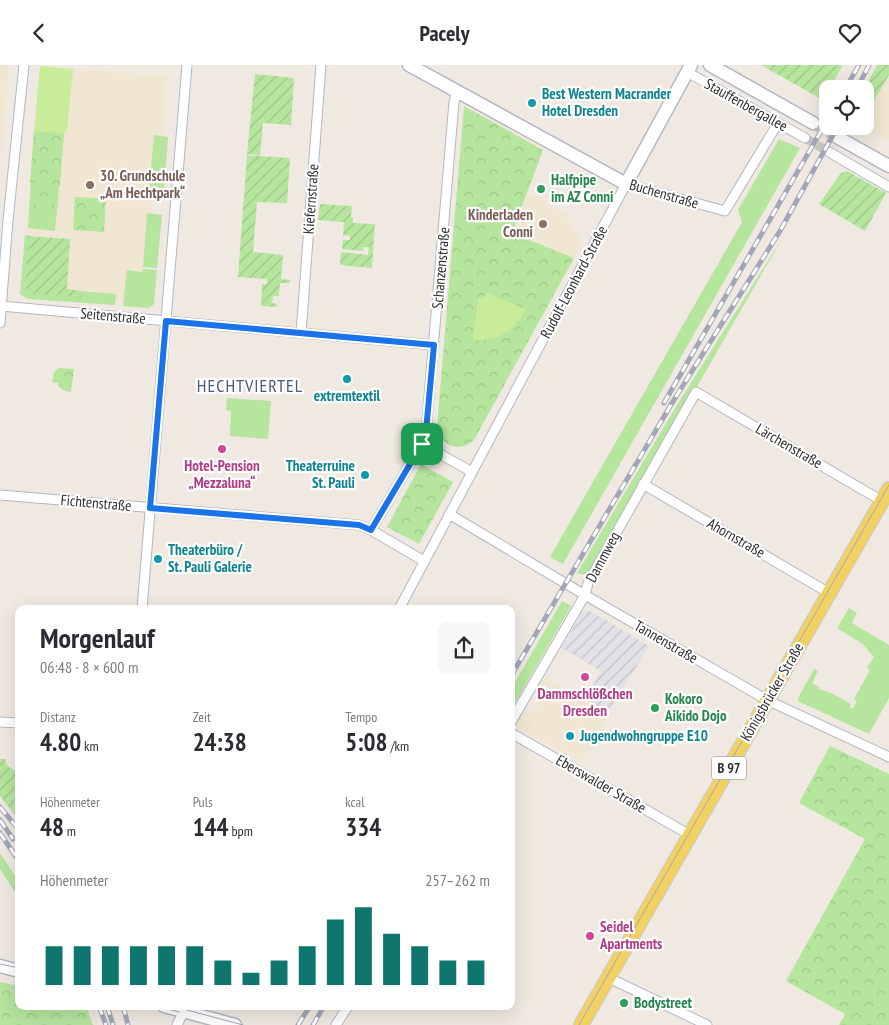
<!DOCTYPE html>
<html lang="de">
<meta charset="utf-8">
<style>
:root{--surface:#fff;--page:#f7f7f7;--text:#2b2b33;--muted:#7c7c81;--accent:#0f766e}
body{margin:0;font-family:"PT Sans Narrow",sans-serif;background:var(--page);color:var(--text);height:100vh;display:flex;flex-direction:column;font-size:19px;white-space:nowrap}
*{box-sizing:border-box;margin:0}
p{font-size:16px;color:var(--muted)}
.icon{flex:none;width:28px;height:28px;fill:none;stroke:currentColor;stroke-width:2;stroke-linecap:round;stroke-linejoin:round}
.map{position:relative;flex:1;overflow:hidden}
.panel{position:absolute;left:15px;top:540px;width:500px;height:405px;display:flex;flex-direction:column;background:var(--surface);border-radius:10px;box-shadow:0 5px 20px #0002}
.panel>*{flex:none}
.fabs{position:absolute;left:819px;top:15px;display:grid;gap:10px}
.fabs a{display:grid;place-items:center;width:55px;height:55px;border-radius:10px;background:var(--surface);box-shadow:0 5px 20px #0002;font-size:25px}
.pin{position:absolute;display:grid;place-items:center;width:42px;height:42px;color:#fff;margin:-21px;border-radius:10px;box-shadow:0 2px 8px #0006}
.round{display:grid;place-items:center;flex:none;width:52px;height:52px;border-radius:10px;background:var(--page)}
.overview{display:flex;align-items:center;justify-content:space-between;height:85px;padding:0 25px}
h1{font-size:28px;font-weight:600;line-height:38px}
.stats{display:grid;grid-template-columns:repeat(3,1fr);gap:8px;height:85px;padding:5px 25px}
.stats div{display:grid;align-content:center}
.stats b{font-size:25px;font-weight:600}
.stats small{font-size:14px;font-weight:400}
.stats p{font-size:14px}
.chart{height:140px;padding:10px 25px}
.chart p{display:flex;justify-content:space-between}
.chart svg{width:100%;height:90px;margin-top:5px;stroke:var(--accent);stroke-width:6}
header{display:flex;justify-content:space-between;align-items:center;height:65px;padding:0 25px;background:var(--surface);font-size:22px;font-weight:600}
.map>svg:first-child{display:block}
.industrial{fill:url(#industrial-furrows)}
.education{fill:#f0e6d1}
.grass{fill:#b6e59e}
.park{fill:url(#park-crowns)}
.garden{fill:url(#garden-furrows)}
.pitch{fill:#c9ec9a}
.lines{fill:none;stroke-linecap:round;stroke-linejoin:round}
.street-tunnel{stroke:#c8c4bd;stroke-width:9;stroke-dasharray:9 4.5;stroke-linecap:butt}
.secondary-tunnel{stroke:#c8c4bd;stroke-width:12;stroke-dasharray:12 6;stroke-linecap:butt}
.street-casing{stroke:#b4b7c1;stroke-width:11}
.secondary-casing{stroke:#b4b7c1;stroke-width:15}
.primary-casing{stroke:#c9c9c9;stroke-width:16}
.street{stroke:#fff;stroke-width:9}
.secondary{stroke:#fff;stroke-width:12}
.primary{stroke:#f2d163;stroke-width:14}
.tram{stroke:#a3a6b8;stroke-width:1}
.rail-casing{stroke:#a3a6b8;stroke-width:5}
.rail{stroke:#fff;stroke-width:3;stroke-dasharray:9;stroke-linecap:butt}
.route-casing{stroke:#fff;stroke-width:10}
.route{stroke:#1a73e8;stroke-width:6}
.culture-dot{fill:#0f9aa8;stroke:#fff;stroke-width:2}
.education-dot{fill:#8d6e63;stroke:#fff;stroke-width:2}
.leisure-dot{fill:#2e9e5b;stroke:#fff;stroke-width:2}
.hotel-dot{fill:#d1479c;stroke:#fff;stroke-width:2}
.labels{text-anchor:middle;stroke-width:4.5;stroke-linejoin:round;paint-order:stroke}
.shield{fill:#fff;stroke:#6d6d6d;stroke-width:1}
.shield-label{font-size:14px;font-weight:bold;fill:#2e2e2e}
.culture-label{font-size:15px;font-weight:bold;fill:#0d838f;stroke:#fff;text-anchor:start}
.street-label{font-size:15px;fill:#2e2e2e;stroke:#fff}
.education-label{font-size:15px;font-weight:bold;fill:#785e54;stroke:#fff;text-anchor:start}
.leisure-label{font-size:15px;font-weight:bold;fill:#27864d;stroke:#fff;text-anchor:start}
.hotel-label{font-size:15px;font-weight:bold;fill:#b23c85;stroke:#fff}
.quarter-label{font-size:18px;letter-spacing:1px;fill:#4d5680;stroke:#fff}
</style>
<header><svg class="icon" aria-label="back" viewBox="0 0 24 24"><path d="M15 5l-7 7 7 7"/></svg>Pacely<svg class="icon" aria-label="heart" viewBox="0 0 24 24"><path d="M12 20l-8-8c-3-5 5-10 8-4 3-6 11-1 8 4z"/></svg></header>
<div class="map">
<svg width="889" height="960" viewBox="0 0 889 960">
<defs>
<pattern id="industrial-furrows" width="10" height="10" patternUnits="userSpaceOnUse" patternTransform="scale(1.25)"><rect width="10" height="10" fill="#e3e1e8"/><path d="M-1 1l2-2M0 10L10 0M9 11l2-2" fill="none" stroke="#c3c1c7"/></pattern>
<pattern id="park-crowns" width="20" height="18" patternUnits="userSpaceOnUse" patternTransform="scale(1.25)"><rect width="20" height="18" fill="#b6e59e"/><path d="M2 6a3 3 0 1 1 6 0M12 15a3 3 0 1 1 6 0" fill="none" stroke="#9dc588"/></pattern>
<pattern id="garden-furrows" width="10" height="10" patternUnits="userSpaceOnUse" patternTransform="scale(1.25)"><rect width="10" height="10" fill="#b6e59e"/><path d="M-1 1l2-2M0 10L10 0M9 11l2-2" fill="none" stroke="#9dc588"/></pattern>
</defs>
<rect width="100%" height="100%" fill="#efe9e1"/>
<path class="industrial" d="M586,546H590L649,581L608,648L585,634L601,606L562,583L578,554L583,547Z"/>
<path class="education" d="M0,0H9L2,86L0,88Z
M73,4L166,11L162,71H153L149,125L152,126L150,148H147L143,207L127,205L124,237L29,228L25,223L34,66L64,68L67,66Z
M889,10V75L865,61V51Z
M528,129L547,136L545,141L567,149L566,151L582,178L574,193L512,168Z
M545,611L608,648L581,697L516,661L525,645L533,649L549,623L541,618Z"/>
<path class="grass" d="M34,66L64,68L55,166L28,163Z
M154,70L168,72L164,127L149,125Z
M779,74L800,83L563,499L550,492L742,157L738,145Z
M147,148L162,150L157,203L143,202Z
M25,170L31,171L30,222L116,229L115,240L28,234L20,229Z
M783,172L588,511L577,508L677,340Z
M143,204L157,205L154,239L149,243L123,241L127,205L142,207Z
M227,333L271,336L268,374L230,371L231,346L226,345Z
M562,536L571,541L511,645V624Z
M849,543L857,548L852,558L889,580V633L869,669L798,636V633L814,604L818,606L812,618L819,622V624L831,628L851,639L850,642L852,644L857,637L854,634L870,605L867,603L874,592L863,579L837,563Z
M0,788L19,817V833L0,804Z"/>
<path class="park" d="M464,41L543,85L512,168L574,193L474,375C460,388 441,382 437,362Z
M34,66L64,68L60,121L30,118Z
M34,127L55,128L54,146L33,145Z
M75,132L106,134L104,167L73,165Z
M59,303L74,304L71,327C64,326 60,325 58,318L52,317L54,307Z
M421,399L453,417L419,479L387,462Z
M830,681L889,709V960H839L845,949L786,916L865,774L799,738Z
M0,917L19,921V941H86L93,960H0Z"/>
<path class="garden" d="M761,0H843L829,24H828L823,35Z
M877,0H889V10L870,43L865,41L864,24Z
M255,9L294,13L291,60L263,58L260,90L247,89Z
M247,90L290,93L287,138L257,137L253,187L283,190L281,214L290,215V218H280L279,231H273L272,238L277,239V242L261,241L262,219H267V214L238,212Z
M847,106L886,128L865,166L819,139L841,108Z
M320,139L352,141L351,152L353,153V158L375,159L372,203L340,200L341,187L368,190L369,182H363V186L342,184L343,175H350V171L343,170L344,157L318,155Z
M28,171L70,174L67,224L82,226L81,233L29,228L25,223Z
M0,694H5C6,701 11,704 17,706L16,718L19,719V755L0,731Z"/>
<path class="pitch" d="M40,1L73,4L67,66L64,68L34,66Z
M487,228L525,244C516,266 496,277 473,275L478,235L485,231Z"/>
<g class="lines">
<path class="street-tunnel" d="M805,73L829,87"/>
<path class="secondary-tunnel" d="M813,58L837,72"/>
<g class="street-casing">
<path id="street" d="M687,7L805,73
M829,87L889,122
M1,241L434,280
M0,258L8,155L24,0
M301,268L321,0
M422,379L472,407
M643,419L829,528
M0,430L359,460L371,465L424,496
M449,449L585,530L767,635L889,692
M371,465L422,379L426,367L454,37L457,26
M142,544L187,0
M399,544L626,119L725,146L778,58
M0,657L19,658
M511,657L585,530L588,518L696,327L882,436
M511,668L690,770
M609,913L707,960
M177,960L186,942
M336,960L348,941"/>
</g>
<g class="secondary-casing">
<path id="secondary" d="M409,0L626,119L691,0
M710,0L813,58
M837,72L889,101
M0,901L19,906
M164,941L235,960"/>
</g>
<g class="primary-casing">
<path id="primary" d="M581,960L889,424"/>
</g>
<use href="#street" class="street"/>
<use href="#secondary" class="secondary"/>
<use href="#primary" class="primary"/>
<path class="tram" d="M0,899L19,903
M157,941L179,947
M172,941L243,960
M579,960L889,420"/>
<g class="rail-casing">
<path id="rail" d="M845,24L859,0
M857,24L869,0
M664,338L828,54
M511,611L672,338L780,166L838,61
M0,742L19,765
M0,755L13,774
M0,768L19,796
M99,941L106,960
M107,941L113,960
M123,941L128,960
M298,960L310,941
M313,960L324,941"/>
</g>
<use href="#rail" class="rail"/>
</g>
<g class="lines">
<g class="route-casing">
<path id="route" d="M166,256L434,280L426,366L422,379L371,465L359,460L150,443Z"/>
</g>
<use href="#route" class="route"/>
</g>
<g class="culture-dot">
<circle cx="532" cy="38" r="5"/>
<circle cx="347" cy="314" r="5"/>
<circle cx="365" cy="410" r="5"/>
<circle cx="158" cy="494" r="5"/>
<circle cx="570" cy="671" r="5"/>
</g>
<g class="education-dot">
<circle cx="90" cy="120" r="5"/>
<circle cx="543" cy="159" r="5"/>
</g>
<g class="leisure-dot">
<circle cx="541" cy="124" r="5"/>
<circle cx="655" cy="643" r="5"/>
<circle cx="624" cy="938" r="5"/>
</g>
<g class="hotel-dot">
<circle cx="222" cy="384" r="5"/>
<circle cx="585" cy="612" r="5"/>
<circle cx="590" cy="871" r="5"/>
</g>
<g class="labels">
<rect class="shield" x="711.5" y="691.5" width="35" height="23" rx="4"/>
<g class="shield-label">
<text x="729" y="708">B 97</text>
</g>
<g class="culture-label">
<text x="542" y="34">Best Western Macrander<tspan x="542" dy="17">Hotel Dresden</tspan></text>
<text x="347" y="336" text-anchor="middle">extremtextil</text>
<text x="355" y="406" text-anchor="end">Theaterruine<tspan x="355" dy="17">St. Pauli</tspan></text>
<text x="168" y="490">Theaterbüro /<tspan x="168" dy="17">St. Pauli Galerie</tspan></text>
<text x="580" y="676">Jugendwohngruppe E10</text>
</g>
<g class="street-label">
<text transform="translate(746 40) rotate(29)" y="5">Stauffenbergallee</text>
<text transform="translate(664 129) rotate(16)" y="5">Buchenstraße</text>
<text transform="translate(311 134) rotate(-86)" y="5">Kiefernstraße</text>
<text transform="translate(441 203) rotate(-85)" y="5">Schanzenstraße</text>
<text transform="translate(574 217) rotate(-62)" y="5">Rudolf-Leonhard-Straße</text>
<text transform="translate(113 251) rotate(5)" y="5">Seitenstraße</text>
<text transform="translate(789 381) rotate(30)" y="5">Lärchenstraße</text>
<text transform="translate(96 438) rotate(5)" y="5">Fichtenstraße</text>
<text transform="translate(736 473) rotate(30)" y="5">Ahornstraße</text>
<text transform="translate(603 492) rotate(-62)" y="5">Dammweg</text>
<text transform="translate(666 577) rotate(30)" y="5">Tannenstraße</text>
<text transform="translate(772 627) rotate(-60)" y="5">Königsbrücker Straße</text>
<text transform="translate(601 719) rotate(30)" y="5">Eberswalder Straße</text>
</g>
<g class="education-label">
<text x="100" y="116">30. Grundschule<tspan x="100" dy="17">„Am Hechtpark“</tspan></text>
<text x="533" y="155" text-anchor="end">Kinderladen<tspan x="533" dy="17">Conni</tspan></text>
</g>
<g class="leisure-label">
<text x="551" y="120">Halfpipe<tspan x="551" dy="17">im AZ Conni</tspan></text>
<text x="665" y="639">Kokoro<tspan x="665" dy="17">Aikido Dojo</tspan></text>
<text x="634" y="943">Bodystreet</text>
</g>
<g class="hotel-label">
<text x="222" y="406">Hotel-Pension<tspan x="222" dy="17">„Mezzaluna“</tspan></text>
<text x="585" y="634">Dammschlößchen<tspan x="585" dy="17">Dresden</tspan></text>
<text x="600" y="867" text-anchor="start">Seidel<tspan x="600" dy="17">Apartments</tspan></text>
</g>
<g class="quarter-label">
<text x="250" y="327">HECHTVIERTEL</text>
</g>
</g>
</svg>
<div class="fabs">
<a><svg class="icon" aria-label="locate" viewBox="0 0 24 24"><circle cx="12" cy="12" r="6"/><path d="M12 2v4M12 18v4M2 12h4M18 12h4"/></svg></a>
</div>
<div class="pin" style="left:422px;top:379px;background:#1e9e55"><svg class="icon" aria-label="arrive" viewBox="0 0 24 24"><path d="M6 21V4h12l-3 4 3 4H6"/></svg></div>
<section class="panel">
<div class="overview"><div><h1>Morgenlauf</h1><p>06:48 · 8 × 600 m</p></div><a class="round"><svg class="icon" aria-label="share" viewBox="0 0 24 24"><path d="M12 15V3M7 8l5-5 5 5M5 13v7h14v-7"/></svg></a></div>
<div class="stats">
<div><p>Distanz</p><b>4.80<small> km</small></b></div>
<div><p>Zeit</p><b>24:38</b></div>
<div><p>Tempo</p><b>5:08<small> /km</small></b></div>
</div>
<div class="stats">
<div><p>Höhenmeter</p><b>48<small> m</small></b></div>
<div><p>Puls</p><b>144<small> bpm</small></b></div>
<div><p>kcal</p><b>334</b></div>
</div>
<div class="chart"><p><span>Höhenmeter</span>257–262 m</p>
<svg viewBox="0 0 160 44" preserveAspectRatio="none"><path d="M5 44V25M15 44V25M25 44V25M35 44V25M45 44V25M55 44V25M65 44V32M75 44V38M85 44V32M95 44V25M105 44V12M115 44V6M125 44V19M135 44V25M145 44V32M155 44V32"/></svg>
</div>
</section>
</div>
